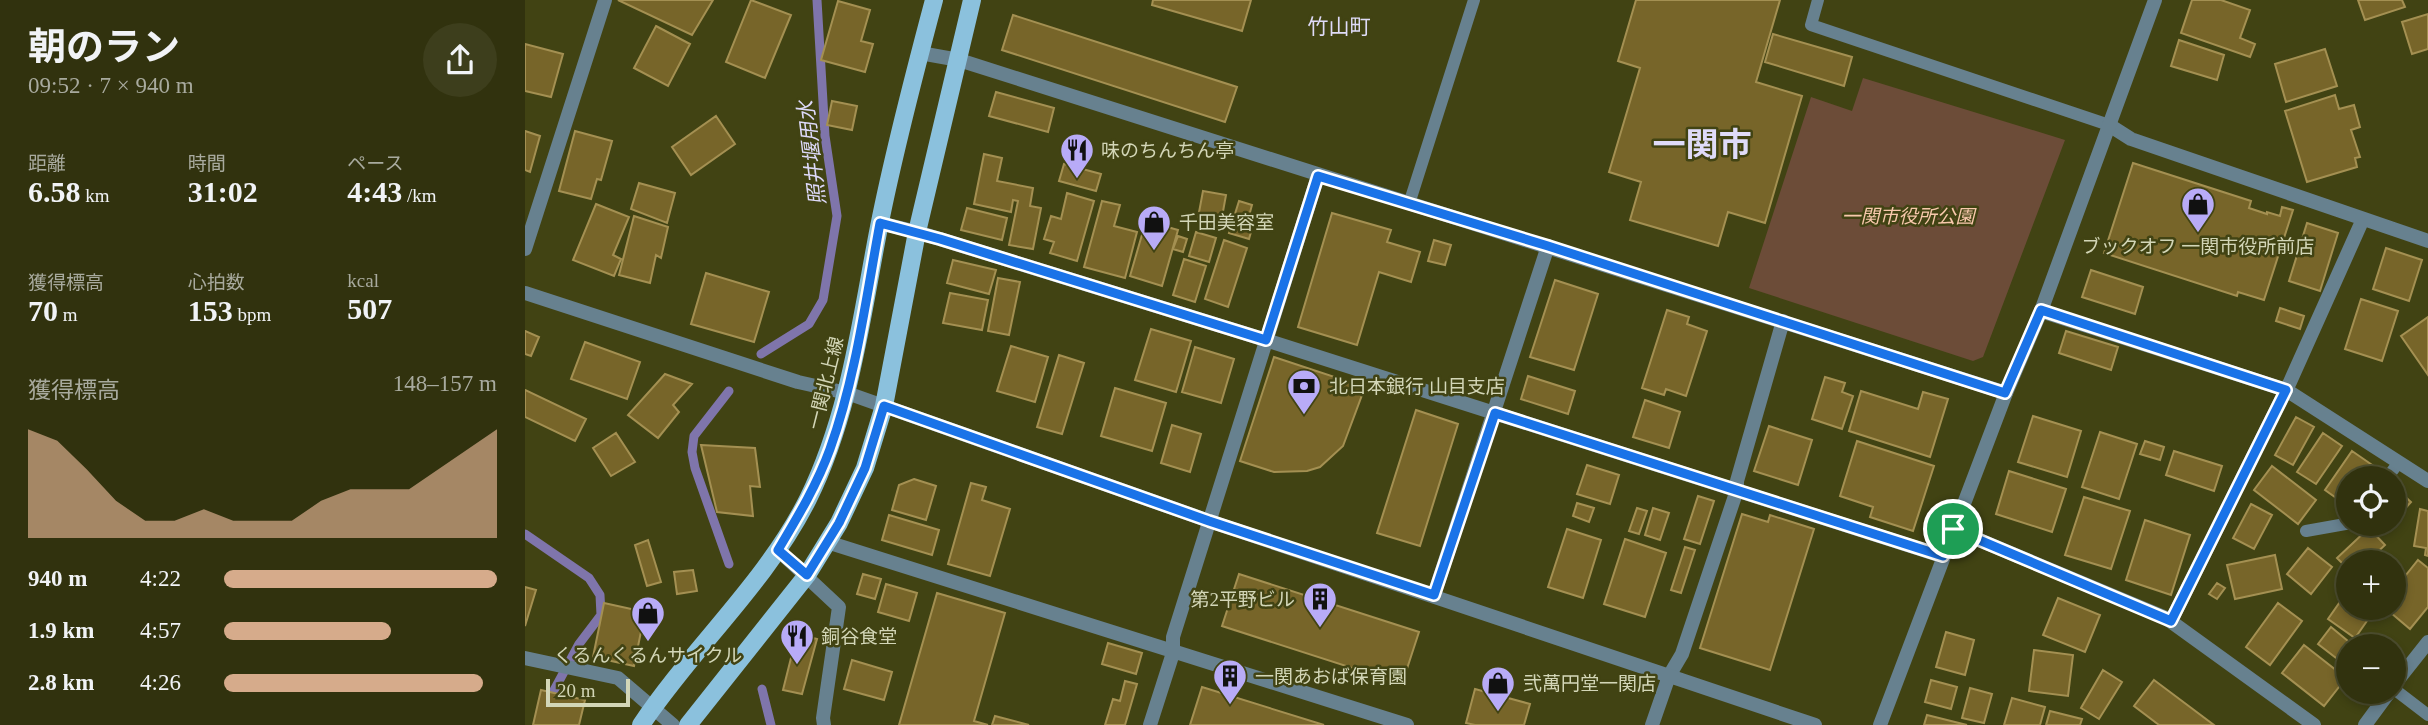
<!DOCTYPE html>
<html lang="ja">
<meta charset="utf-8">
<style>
:root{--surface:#31320e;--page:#3d3e1c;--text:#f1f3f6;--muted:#a8aa9e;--line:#4c4d2e;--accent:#d6ab8b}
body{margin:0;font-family:"Times New Roman","Noto Sans JP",serif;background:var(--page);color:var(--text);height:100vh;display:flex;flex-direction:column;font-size:26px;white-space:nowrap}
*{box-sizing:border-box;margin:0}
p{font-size:23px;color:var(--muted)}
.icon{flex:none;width:38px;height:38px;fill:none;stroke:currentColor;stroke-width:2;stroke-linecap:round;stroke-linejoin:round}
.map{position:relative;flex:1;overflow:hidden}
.side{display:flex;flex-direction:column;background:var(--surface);width:525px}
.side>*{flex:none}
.tools{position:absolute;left:1811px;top:466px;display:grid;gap:14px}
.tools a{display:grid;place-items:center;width:70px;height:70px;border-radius:50%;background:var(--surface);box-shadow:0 4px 10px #0003,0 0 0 2px var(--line);font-size:35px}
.scale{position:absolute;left:21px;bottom:18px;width:84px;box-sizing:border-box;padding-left:7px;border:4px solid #d3d6b7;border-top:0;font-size:19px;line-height:24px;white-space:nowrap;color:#d3d6b7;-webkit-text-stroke:5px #414313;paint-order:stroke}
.pin{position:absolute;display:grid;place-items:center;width:60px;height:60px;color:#fff;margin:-30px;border:4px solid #fff;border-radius:50%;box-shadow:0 2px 7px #0007}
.round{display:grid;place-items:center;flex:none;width:74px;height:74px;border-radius:37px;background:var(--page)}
.headline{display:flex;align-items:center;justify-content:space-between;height:119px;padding:0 28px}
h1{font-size:38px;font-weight:700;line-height:52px}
.stats{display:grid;grid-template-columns:repeat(3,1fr);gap:10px;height:119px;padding:7px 28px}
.stats div{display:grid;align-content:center}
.stats b{font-size:30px;font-weight:700}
.stats small{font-size:19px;font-weight:400}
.stats p{font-size:19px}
.chart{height:196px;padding:14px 28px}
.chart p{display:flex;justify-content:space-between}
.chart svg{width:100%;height:126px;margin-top:7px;fill:var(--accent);opacity:.7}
ul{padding:0 28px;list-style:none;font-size:23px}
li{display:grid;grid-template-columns:112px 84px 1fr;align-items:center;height:52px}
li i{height:18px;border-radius:9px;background:var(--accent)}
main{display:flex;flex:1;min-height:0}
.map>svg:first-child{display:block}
.green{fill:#6c4c38}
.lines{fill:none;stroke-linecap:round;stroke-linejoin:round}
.stream{stroke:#7f75ab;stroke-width:9}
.building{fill:#776529;stroke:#a49052;stroke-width:2}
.service{stroke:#67818f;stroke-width:12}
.minor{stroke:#67818f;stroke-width:14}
.tertiary{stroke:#67818f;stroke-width:14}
.primary{stroke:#8bc1dd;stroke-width:18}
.route-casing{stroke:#fff;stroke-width:14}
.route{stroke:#1a73e8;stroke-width:9}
.labels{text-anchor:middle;stroke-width:5;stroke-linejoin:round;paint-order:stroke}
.poi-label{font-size:19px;fill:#d3d6b7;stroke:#414313;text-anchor:start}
.park-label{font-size:19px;font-style:italic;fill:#f8c8ac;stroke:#414313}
.street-label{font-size:19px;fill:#d3d6b7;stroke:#414313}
.neighbourhood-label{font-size:21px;fill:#dfdbf8;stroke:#414313}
.water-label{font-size:21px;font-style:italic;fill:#ddd9f9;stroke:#414313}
.town-label{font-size:33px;font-weight:bold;fill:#dfdbf8;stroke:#414313}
</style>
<main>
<section class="side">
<div class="headline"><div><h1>朝のラン</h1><p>09:52 · 7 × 940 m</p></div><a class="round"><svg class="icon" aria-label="share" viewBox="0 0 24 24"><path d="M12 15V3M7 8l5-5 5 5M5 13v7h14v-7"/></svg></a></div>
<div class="stats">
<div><p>距離</p><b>6.58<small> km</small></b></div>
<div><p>時間</p><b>31:02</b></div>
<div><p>ペース</p><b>4:43<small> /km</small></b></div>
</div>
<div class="stats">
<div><p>獲得標高</p><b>70<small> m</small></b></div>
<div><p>心拍数</p><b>153<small> bpm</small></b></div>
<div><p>kcal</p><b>507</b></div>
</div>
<div class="chart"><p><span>獲得標高</span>148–157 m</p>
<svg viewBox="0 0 160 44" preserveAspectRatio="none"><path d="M0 44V6L10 10L20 20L30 31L40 38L50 38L60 34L70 38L80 38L90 38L100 31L110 27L120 27L130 27L140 20L150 13L160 6V44z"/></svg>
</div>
<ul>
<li><b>940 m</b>4:22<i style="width:100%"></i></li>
<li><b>1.9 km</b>4:57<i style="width:61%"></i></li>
<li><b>2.8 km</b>4:26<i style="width:95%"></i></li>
</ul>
</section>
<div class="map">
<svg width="1903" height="725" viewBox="0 0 1903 725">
<rect width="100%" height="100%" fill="#414313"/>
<path class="green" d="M1338,78L1540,140L1458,357L1448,361L1224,288L1286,97L1327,111Z"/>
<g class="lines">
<path class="stream" d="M236,354L284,324L298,300L312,216L300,136L292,0
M204,391L169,436L167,452L170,468L204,564
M0,534L64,578L75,595L76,615L54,644L27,694L20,725
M237,689L246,725"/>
</g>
<path class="building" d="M93,0H188L167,35Z
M226,0L266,15L240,78L201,62Z
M628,0H726L717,31L627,5Z
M1111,0H1255L1231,82L1277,96L1240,223L1203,212L1193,246L1105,220L1116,182L1084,172L1115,68L1093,61Z
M1667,0H1696L1725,10L1715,38L1730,44L1725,57L1656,33Z
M1833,0H1877L1880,7L1840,20Z
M313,1L345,10L336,41L348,44L340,72L296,60Z
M1903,14V49L1887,54L1877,22Z
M488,15L712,87L700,122L477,50Z
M131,26L165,44L143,86L109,68Z
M1248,34L1327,57L1319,86L1240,62Z
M1654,40L1699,55L1692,80L1646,66Z
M0,44L38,54L26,97L0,91Z
M1800,49L1812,86L1761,102L1750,64Z
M471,92L529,108L523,132L464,116Z
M1810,95L1814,109L1829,105L1835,127L1826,130L1835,157L1830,158L1832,167L1782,182L1760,111Z
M307,101L332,106L327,130L302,125Z
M191,116L210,144L166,175L147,147Z
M0,131L15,136L5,172L0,170Z
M50,131L87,141L76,180L72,179L66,199L34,191Z
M459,154L477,158L472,181L508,188L505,206L516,208L508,249L484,245L493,201L488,200L486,212L449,204Z
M1608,163L1726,201L1724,208L1742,214V212L1755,216L1757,207L1768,210L1739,300L1713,292L1712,296L1579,253Z
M539,164L576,174L571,191L534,181Z
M114,183L150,193L142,223L106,209Z
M678,191L701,195L695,228L672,223Z
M542,193L569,201L552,261L525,253L529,242L519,239L526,216L536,219Z
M577,201L595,205L589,226L612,232L600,278L559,267Z
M714,201L727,205L724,216L730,218L724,239L704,233Z
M71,204L104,217L88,255L96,259L89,276L48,260Z
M442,208L482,218L477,240L436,230Z
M807,213L866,230L862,242L895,252L886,282L854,272L832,345L773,327Z
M109,216L143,227L136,258L131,255L125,283L94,275Z
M621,221L653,230L637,286L605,276Z
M1782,223L1813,233L1795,291L1764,281Z
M671,232L691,238L684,262L664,256Z
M653,236L662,239L658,252L648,249Z
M699,240L722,248L703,307L680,299Z
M909,240L926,245L920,265L903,261Z
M1861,248L1897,260L1884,301L1848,289Z
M659,259L681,266L670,302L648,295Z
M428,260L471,270L464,294L422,283Z
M1566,270L1618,287L1610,314L1557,297Z
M181,273L244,292L229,342L166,324Z
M473,278L495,282L484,335L463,331Z
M1030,280L1073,294L1049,370L1005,357Z
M425,293L463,300L457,330L418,323Z
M1836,299L1873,311L1857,361L1820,349Z
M1755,308L1779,316L1775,329L1751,321Z
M1142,310L1164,317L1162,324L1182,331L1161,396L1141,389L1139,395L1117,388Z
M1903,317V375L1876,336Z
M626,329L666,341L651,392L610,380Z
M0,331L14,337L6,356L0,354Z
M1541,331L1593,347L1586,370L1534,353Z
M60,342L115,362L102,399L46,379Z
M486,346L523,357L510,402L472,391Z
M670,347L709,359L696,403L657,392Z
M534,355L559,363L537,434L512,427Z
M749,357L840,387L818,446L795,467L782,471L749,472L715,461Z
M140,374L167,384L148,405L154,412L133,438L103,415Z
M1003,376L1050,391L1043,414L996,399Z
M1300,377L1320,383L1317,392L1328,396L1317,429L1287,419Z
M590,388L641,403L627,451L576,436Z
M0,390L61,419L50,441L0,417Z
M1336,391L1393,409L1398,392L1423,399L1405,457L1324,431Z
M1120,400L1155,412L1144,448L1108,437Z
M891,410L933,424L895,546L852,533Z
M1508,416L1556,431L1542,477L1493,462Z
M1771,417L1789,427L1768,465L1750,455Z
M647,425L676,434L665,472L636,463Z
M1244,426L1287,440L1273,485L1229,471Z
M1575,432L1612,444L1594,499L1557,487Z
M91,433L110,462L86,476L68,448Z
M1798,433L1817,446L1791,484L1772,472Z
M1332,441L1409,466L1388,531L1345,517L1348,507L1315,496Z
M1620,441L1639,447L1635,460L1615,454Z
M176,445L230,448L235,487L225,486L228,516L192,512Z
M1649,451L1697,466L1689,491L1641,475Z
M1827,451L1853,469L1848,478H1824V507L1800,490Z
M1062,465L1094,475L1085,504L1052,494Z
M1747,466L1791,500L1773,524L1729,490Z
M1484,471L1541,489L1527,532L1471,514Z
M389,479L411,486L401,520L367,510L374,485Z
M446,483L461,487L457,500L485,509L465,576L423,564Z
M1874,491L1886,502L1869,521V496Z
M1173,496L1189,501L1175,544L1159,539Z
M1559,497L1605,511L1586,569L1540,555Z
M1052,503L1069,508L1064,522L1048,516Z
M1726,504L1747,515L1729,549L1708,538Z
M1112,508L1122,511L1114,534L1104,531Z
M1128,508L1144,513L1135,540L1120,535Z
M1895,509L1903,511V556L1900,555L1901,548L1889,546Z
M1217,514L1243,522L1245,515L1289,529L1245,670L1175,648Z
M364,515L414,530L407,555L357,540Z
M1620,520L1665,535L1646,595L1601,580Z
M1844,528L1860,545L1842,562H1824V570L1812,558Z
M1042,529L1076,540L1058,598L1023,587Z
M1100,539L1141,553L1120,617L1079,604Z
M123,540L136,582L122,586L110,545Z
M1160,547L1170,550L1156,593L1146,590Z
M1783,548L1807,567L1786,594L1762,574Z
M1750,555L1757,589L1710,599L1702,565Z
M1893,560L1903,568V607L1885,629L1859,607H1869V590Z
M168,570L172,591L152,594L149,572Z
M338,574L356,579L350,599L332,594Z
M714,574L894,632L877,684L697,626Z
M1692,583L1700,588L1692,599L1684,594Z
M361,584L392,593L384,621L353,612Z
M0,587L11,590L0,626Z
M1824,589V607L1851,608L1830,638L1803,619Z
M412,593L480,613L449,721L463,725H374Z
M1533,598L1575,615L1560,652L1518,635Z
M79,603L120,612L109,666L68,657Z
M1753,603L1777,621L1745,665L1721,647Z
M1806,627L1829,646H1824V668L1793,644Z
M1421,632L1449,640L1440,675L1411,667Z
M272,634L292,639L277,694L258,690Z
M583,643L617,653L611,674L577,664Z
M1779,645L1821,678L1799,706L1757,673Z
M1509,650L1548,655L1543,696L1504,691Z
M327,660L367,672L359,700L319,689Z
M1578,670L1597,682L1574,719L1556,708Z
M1406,680L1432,687L1426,709L1400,702Z
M1629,680L1689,725H1634L1609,706Z
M600,681L612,684L600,725H580L588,699L595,701Z
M677,687L799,725H665Z
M1445,688L1467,694L1459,723L1437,718Z
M950,689L1005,704L999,725H950L941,723Z
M16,690L60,700L54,725H8Z
M1487,698L1520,707L1515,725H1479Z
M1525,711L1557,719L1555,725H1521Z
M1402,715L1442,725H1399Z
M470,716L504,725H467Z"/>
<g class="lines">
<path class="service" d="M1293,0L1286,25L1584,125
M884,204L949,0
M1862,478L1874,462
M1781,531L1826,523
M1869,689L1903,715"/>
<path class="minor" d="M395,53L434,60L1481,393
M1584,125L1606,139L1903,241
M355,223L392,232L741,340L1417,556
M0,249L80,0
M1516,311L1761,390L1903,481
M1428,529L1641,618L1789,725
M302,542L882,725
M253,550L314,607L298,718L299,725
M909,595L1023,246
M1646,621L1765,382L1838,219
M0,658L93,678L148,725
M1144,676L1157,654L1212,490V481L1258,321
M1869,685L1903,642
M625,725L648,653V637L793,176
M1840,725L1865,691"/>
<path class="tertiary" d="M0,293L273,382L322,393L684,521L1290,725
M1127,725L1144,676
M1355,725L1481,393L1516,311L1630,0"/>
<path class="primary" d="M116,725C168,647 241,583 283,499C325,414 336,319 354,227C369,151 389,75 409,0
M163,725L282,575L314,523L340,468L359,406L392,232L447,0"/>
</g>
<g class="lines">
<g class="route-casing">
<path id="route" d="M793,176L1023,246L1480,393L1516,310L1761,390L1646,621L1428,529L1418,556L970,413L909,595L684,521L359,406L340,468L314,523L282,575L253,550C272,518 292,485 305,449C331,377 341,298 355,223L415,239L741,340Z"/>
</g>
<use href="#route" class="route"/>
</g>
<defs>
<g id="restaurant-pin" transform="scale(1.75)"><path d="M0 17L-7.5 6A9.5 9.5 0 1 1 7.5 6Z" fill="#b8abf7" stroke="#414313"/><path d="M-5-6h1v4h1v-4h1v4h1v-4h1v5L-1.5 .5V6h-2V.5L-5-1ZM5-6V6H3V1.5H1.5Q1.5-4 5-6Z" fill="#111"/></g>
<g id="shop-pin" transform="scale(1.75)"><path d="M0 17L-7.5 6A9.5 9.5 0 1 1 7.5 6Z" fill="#b8abf7" stroke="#414313"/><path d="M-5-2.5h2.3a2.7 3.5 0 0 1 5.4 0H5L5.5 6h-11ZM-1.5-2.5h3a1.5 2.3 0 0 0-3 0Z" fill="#111"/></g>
<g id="bank-pin" transform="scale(1.75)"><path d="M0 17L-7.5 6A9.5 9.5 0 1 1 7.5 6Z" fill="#b8abf7" stroke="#414313"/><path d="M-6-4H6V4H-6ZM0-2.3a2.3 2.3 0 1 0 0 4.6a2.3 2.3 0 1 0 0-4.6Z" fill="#111"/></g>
<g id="building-pin" transform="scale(1.75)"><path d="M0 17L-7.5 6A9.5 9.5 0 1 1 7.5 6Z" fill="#b8abf7" stroke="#414313"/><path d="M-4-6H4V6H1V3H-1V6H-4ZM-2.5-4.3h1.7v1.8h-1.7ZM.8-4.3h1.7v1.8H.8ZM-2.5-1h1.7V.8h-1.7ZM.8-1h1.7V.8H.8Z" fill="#111"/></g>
</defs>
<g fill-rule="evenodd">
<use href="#restaurant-pin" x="552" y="150"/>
<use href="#shop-pin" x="1673" y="204"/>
<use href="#shop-pin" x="629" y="222"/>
<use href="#bank-pin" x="779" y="386"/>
<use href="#building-pin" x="795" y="599"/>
<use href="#shop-pin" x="123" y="613"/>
<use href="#restaurant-pin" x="272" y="636"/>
<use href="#building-pin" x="705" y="676"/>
<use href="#shop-pin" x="973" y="683"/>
</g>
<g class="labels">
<g class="poi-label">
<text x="576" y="157">味のちんちん亭</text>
<text x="654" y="229">千田美容室</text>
<text x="1673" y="253" text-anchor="middle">ブックオフ 一関市役所前店</text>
<text x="804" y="393">北日本銀行 山目支店</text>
<text x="770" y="606" text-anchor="end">第2平野ビル</text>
<text x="296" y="643">銅谷食堂</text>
<text x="123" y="662" text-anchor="middle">くるんくるんサイクル</text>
<text x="730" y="683">一関あおば保育園</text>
<text x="998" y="690">弐萬円堂一関店</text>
</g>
<g class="park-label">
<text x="1383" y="223">一関市役所公園</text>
</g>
<g class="street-label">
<text transform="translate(300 383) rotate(-76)" y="7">一関北上線</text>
</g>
<g class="neighbourhood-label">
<text x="814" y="34">竹山町</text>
</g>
<g class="water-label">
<text transform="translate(287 153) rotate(-97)" y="7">照井堰用水</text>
</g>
<g class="town-label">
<text x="1177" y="156">一関市</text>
</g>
</g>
</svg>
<div class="tools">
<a><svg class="icon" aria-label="locate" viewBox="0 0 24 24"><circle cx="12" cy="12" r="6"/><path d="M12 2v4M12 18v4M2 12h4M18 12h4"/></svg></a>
<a>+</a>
<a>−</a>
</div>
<div class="scale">20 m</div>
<div class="pin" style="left:1428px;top:529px;background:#1e9e55"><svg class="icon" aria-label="arrive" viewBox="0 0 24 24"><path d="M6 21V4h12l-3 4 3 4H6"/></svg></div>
</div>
</main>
